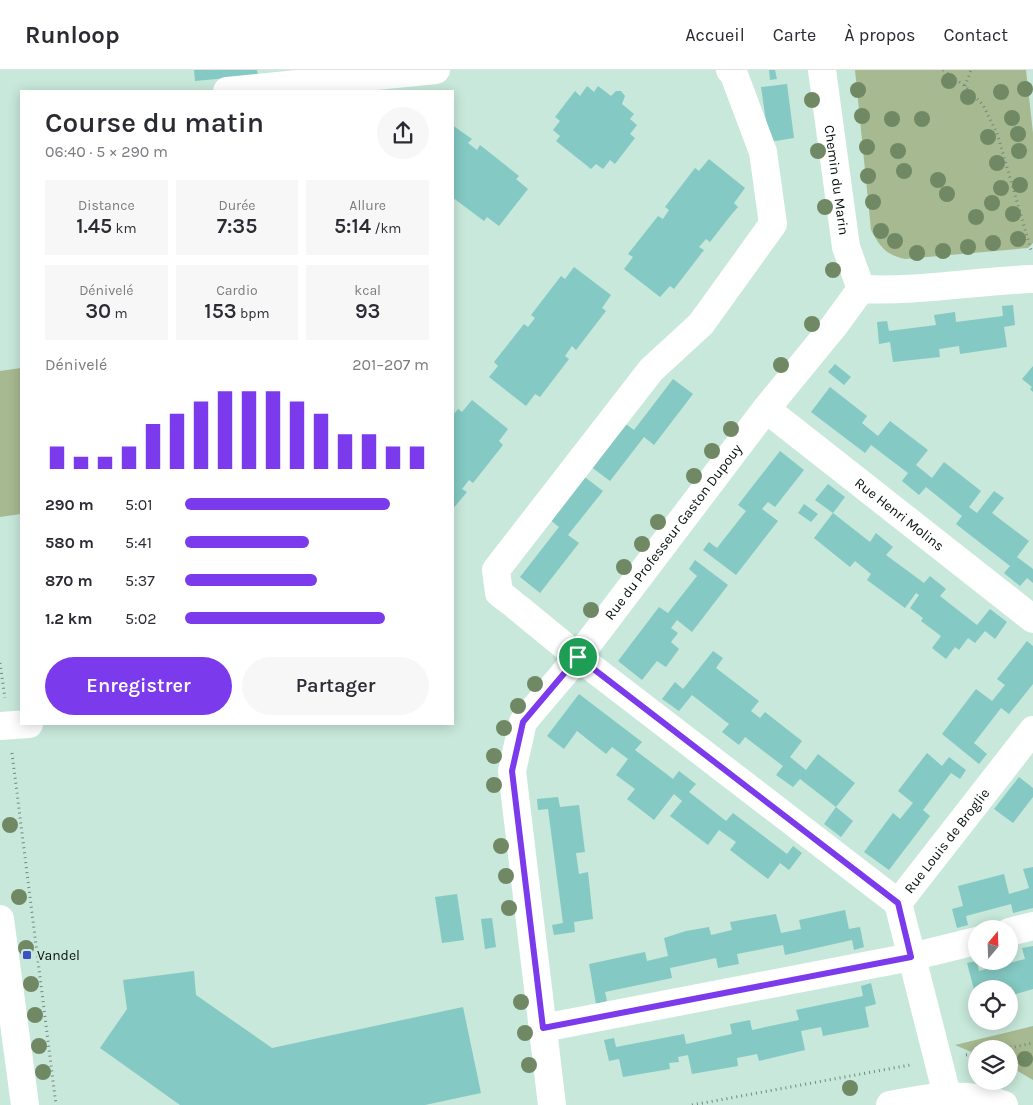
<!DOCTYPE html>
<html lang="fr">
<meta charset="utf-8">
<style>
:root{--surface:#fff;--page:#f7f7f7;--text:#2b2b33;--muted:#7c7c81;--line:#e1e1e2;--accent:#7c3aed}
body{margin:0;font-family:Karla,sans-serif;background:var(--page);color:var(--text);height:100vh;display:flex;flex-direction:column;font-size:19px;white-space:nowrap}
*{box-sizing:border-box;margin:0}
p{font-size:16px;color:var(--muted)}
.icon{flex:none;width:28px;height:28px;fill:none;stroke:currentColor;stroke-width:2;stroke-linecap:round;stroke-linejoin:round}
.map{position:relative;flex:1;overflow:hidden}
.side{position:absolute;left:20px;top:20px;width:434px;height:635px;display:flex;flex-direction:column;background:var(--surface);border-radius:0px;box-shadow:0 2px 12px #0003}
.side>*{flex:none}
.needle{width:32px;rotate:19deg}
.fabs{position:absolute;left:968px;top:850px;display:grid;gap:10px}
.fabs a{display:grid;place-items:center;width:50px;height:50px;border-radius:50%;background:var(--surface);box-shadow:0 2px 12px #0003;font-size:25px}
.pin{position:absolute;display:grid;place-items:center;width:42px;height:42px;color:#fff;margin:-21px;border:2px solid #fff;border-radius:50%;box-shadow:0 1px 5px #0007}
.round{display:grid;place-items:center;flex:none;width:52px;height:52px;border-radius:26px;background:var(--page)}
.headline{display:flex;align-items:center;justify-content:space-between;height:85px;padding:0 25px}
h1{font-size:28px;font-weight:600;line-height:38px}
.stats{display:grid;grid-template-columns:repeat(3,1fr);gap:8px;height:85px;padding:5px 25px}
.stats div{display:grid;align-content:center;border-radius:0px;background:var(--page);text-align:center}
.stats b{font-size:21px;font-weight:600}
.stats small{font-size:14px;font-weight:400}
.stats p{font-size:14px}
.chart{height:140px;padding:10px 25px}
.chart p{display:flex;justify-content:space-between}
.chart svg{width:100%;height:90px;margin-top:5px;stroke:var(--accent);stroke-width:6}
.primary-button{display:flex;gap:10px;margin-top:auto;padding:10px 25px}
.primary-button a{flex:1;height:58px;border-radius:30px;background:var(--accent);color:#fff;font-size:20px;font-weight:600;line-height:58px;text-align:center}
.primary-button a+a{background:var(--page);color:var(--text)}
ul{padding:0 25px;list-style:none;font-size:16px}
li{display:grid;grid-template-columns:80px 60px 1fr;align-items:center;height:38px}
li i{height:12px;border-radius:6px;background:var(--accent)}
header{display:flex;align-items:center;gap:30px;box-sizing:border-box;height:70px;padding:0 25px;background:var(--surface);border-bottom:1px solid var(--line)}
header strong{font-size:24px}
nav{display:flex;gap:28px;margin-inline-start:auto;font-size:18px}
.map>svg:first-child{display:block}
.green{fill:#a7b990}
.building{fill:#84c9c3}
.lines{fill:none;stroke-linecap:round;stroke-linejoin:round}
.path{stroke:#72897f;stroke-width:3;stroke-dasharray:1 4;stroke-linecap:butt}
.minor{stroke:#fff;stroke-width:28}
.tree{fill:#708964}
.route-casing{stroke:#fff;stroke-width:10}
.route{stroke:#7c3aed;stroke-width:6}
.poi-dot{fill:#3b52c5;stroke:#c7e8da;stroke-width:2}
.labels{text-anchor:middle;stroke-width:4.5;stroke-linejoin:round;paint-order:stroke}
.street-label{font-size:14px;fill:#07120e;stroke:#c7e8da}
.poi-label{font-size:14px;fill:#07120e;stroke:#c7e8da;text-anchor:start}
</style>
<header>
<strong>Runloop</strong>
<nav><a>Accueil</a><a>Carte</a><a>À propos</a><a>Contact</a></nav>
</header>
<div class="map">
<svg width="1033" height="1035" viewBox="0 0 1033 1035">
<rect width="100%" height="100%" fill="#c7e8da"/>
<path class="green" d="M855,0H1026L1033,63V173L1028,178L905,189C886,185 880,177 871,160Z
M21,298V444L0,447V301Z
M1033,956V1010L1009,996V979H976V984L955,975Z"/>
<path class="building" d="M194,0H257L258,5L195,11Z
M769,0H775L777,9L770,10Z
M787,14L794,68L769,72L761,17Z
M587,16L594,22L598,16L611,26L616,21H621L625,26L622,34L634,44L630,49L637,55L630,64L635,68L615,94L610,90L603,99L596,94L591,99L556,71L560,66L553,60L560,51L555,47L575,21L580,26Z
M452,55L472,69L468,73L477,80L480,75L519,106L516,109L528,119L499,156L487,147L484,151L452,127Z
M709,89L745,118L734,133L738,137L731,145L710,172L706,169L699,177L704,180L674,219L670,216L660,227L624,199L633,187L628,184L658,146L663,149L669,140L665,137L695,98L699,101Z
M574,197L611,225L602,238L606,241L576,280L572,276L565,286L569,289L540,327L535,324L526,336L489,307L498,296L494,292L524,254L528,257L535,248L531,245L561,206L565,209Z
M1013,235L1015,255L1004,257L1007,277L960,284L959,276L939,279L940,287L893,292L890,272L879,274L877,252L887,251L889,261L936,255L934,245L955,242L956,252L1003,246L1002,236Z
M835,294L851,307L844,315L828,302Z
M1033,296V322L1030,319L1032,317L1022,309Z
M673,309L693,324L654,375L644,367L610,411L590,396L623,352L634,360Z
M830,317L867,346L862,353L878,366L890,351L928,380L916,395L932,408L944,392L981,421L969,437L977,443L994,421L1004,428L992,443L1029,471L1017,487L1033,499V513L1027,508L1020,516L1004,503L1010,496L956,454L962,446L926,417L919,425L902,411L908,403L871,375L865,383L811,342Z
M472,330L508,359L499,371L503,375L473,413L469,410L462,419L467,422L452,440V346L458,339L462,342Z
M780,381L804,400L775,437L768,432L762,439L778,451L736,505L703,480L709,472L717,478L746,441L738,435Z
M582,405L603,421L568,465L579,473L540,523L520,507L559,457L549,449Z
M828,414L845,427L833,443L815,430Z
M804,434L818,444L811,452L798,443Z
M833,443L870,472L876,463L893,477L886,485L924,513L930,506L946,519L940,526L977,555L990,539L1007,552L995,569L985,561L975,573L968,568L959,580L955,577L946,589L932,578L941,566L921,551L923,548L910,538L919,525L916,523L905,538L867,510L871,504L855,491L850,497L814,468Z
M695,490L728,515L692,562L677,550L671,558L678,563L671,572L679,579L666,597L657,591L642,610L618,591L659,537L668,543L697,506L689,499Z
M1027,571L1033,576V614L1009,644L1001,638L974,673L987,684L979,694L942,664L976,619L992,631L1005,615L997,609Z
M713,581L723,588L716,598L759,631L751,641L760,648L765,642L802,671L790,687L806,700L818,684L855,713L836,737L800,709L793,717L776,705L783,696L745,667L739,675L722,662L729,654L692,625L679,641L662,629L675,612L683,619Z
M579,624L642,672L635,680L673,709L679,701L696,714L689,722L726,751L733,743L787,784L793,776L802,783L789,800L780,793L768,809L730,780L736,772L719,760L708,775L670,746L682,731L674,724L654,750L627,729L635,719L616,705L628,689L612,677L606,684L577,661L564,679L547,666Z
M927,683L942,696L949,687L966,700L960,709L951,703L923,740L930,746L889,800L864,782L893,743L900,749L913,733L898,721Z
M1019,707L1033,718V727L1013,753L994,739Z
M558,727L560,737L579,735L585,782L576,783L579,804L588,802L593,849L574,852L575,862L554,865L552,855L563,853L548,739L538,740L537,729Z
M836,737L853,751L841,767L824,754Z
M1033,797V838L1013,843L1011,834L966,846L968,855L957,858L952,839L963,836L958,816L1004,804L1009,824L1029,818L1023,799Z
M457,824L464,870L442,873L435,827Z
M845,840L849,859L860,857L864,877L854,880L852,870L785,885L783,875L737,884L739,894L718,898L716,888L670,898L672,908L605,922L607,931L596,934L589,894L645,882L647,891L668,886L664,868L686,861L709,857L711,865L732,860L730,852L776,844L781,863L801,859L799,850Z
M492,848L496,877L485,879L481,849Z
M1033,876V919L1009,926V919H976V927L967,893L977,891L979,901L1025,889L1022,878Z
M194,901L196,925L272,978L463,937L481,1023L425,1035H180L100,978L127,939L123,910Z
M871,913L876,934L865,937L869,957L823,966L821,957L801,961L805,980L759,991L757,984L737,988L738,996L692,1004L688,985L678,987L679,992L669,993L670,999L623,1007L619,989L609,991L604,970L614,968L616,977L684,964L686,974L732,964L730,954L750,950L752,960L799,950L796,940L863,926L861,916Z"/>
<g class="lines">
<path class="path" d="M943,0L965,16L983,35L997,63L1031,180
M965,16L971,0
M0,593L5,628
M12,683L56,1035
M1005,979L1033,973
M966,985L976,983
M692,1035L910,995"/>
<g class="minor">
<path id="s1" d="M822,0L846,177L861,219"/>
<path d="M227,21L436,0"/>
<path d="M861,219C918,222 975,211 1033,209"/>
<path id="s2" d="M766,339L1033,549"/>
<path d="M512,533L499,523L496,500L651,300L701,254L773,154L763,82L733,2L730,0"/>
<path d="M517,537L578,587L898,833"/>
<path d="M0,656L29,654"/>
<path id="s3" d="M898,833L1033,660"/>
<path d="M898,833L947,1025"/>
<path d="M0,849L25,1035"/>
<path d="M1009,862L1033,856"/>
<path d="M543,958L911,887L976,871"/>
<path id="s4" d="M552,1035L512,701L523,652L578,587L766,339L834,256L861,219"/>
<path d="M890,1035C929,1027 966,1021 1004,1035"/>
</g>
</g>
<g class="tree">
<circle cx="949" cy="11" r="8"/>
<circle cx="1025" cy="19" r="8"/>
<circle cx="858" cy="20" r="8"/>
<circle cx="1001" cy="22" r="8"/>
<circle cx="968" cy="27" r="8"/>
<circle cx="812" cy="30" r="8"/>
<circle cx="862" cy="46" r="8"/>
<circle cx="1012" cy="48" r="8"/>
<circle cx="892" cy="49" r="8"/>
<circle cx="922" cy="49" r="8"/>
<circle cx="1018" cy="64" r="8"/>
<circle cx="988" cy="67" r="8"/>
<circle cx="867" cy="77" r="8"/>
<circle cx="818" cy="81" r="8"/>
<circle cx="898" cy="81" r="8"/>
<circle cx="1019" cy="81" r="8"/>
<circle cx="997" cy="93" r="8"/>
<circle cx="904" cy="101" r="8"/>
<circle cx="868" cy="106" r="8"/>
<circle cx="938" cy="110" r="8"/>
<circle cx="1020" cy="115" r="8"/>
<circle cx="1001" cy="118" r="8"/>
<circle cx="947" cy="124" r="8"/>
<circle cx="873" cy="132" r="8"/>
<circle cx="992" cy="133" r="8"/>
<circle cx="825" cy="137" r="8"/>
<circle cx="1013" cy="144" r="8"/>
<circle cx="976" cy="147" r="8"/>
<circle cx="881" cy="161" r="8"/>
<circle cx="1018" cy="169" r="8"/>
<circle cx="895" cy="171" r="8"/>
<circle cx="993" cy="173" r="8"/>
<circle cx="968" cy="177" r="8"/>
<circle cx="943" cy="181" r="8"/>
<circle cx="917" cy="183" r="8"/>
<circle cx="833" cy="200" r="8"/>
<circle cx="812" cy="254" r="8"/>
<circle cx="781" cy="295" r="8"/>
<circle cx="731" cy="359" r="8"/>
<circle cx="712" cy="381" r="8"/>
<circle cx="694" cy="406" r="8"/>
<circle cx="658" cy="452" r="8"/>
<circle cx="642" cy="474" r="8"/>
<circle cx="624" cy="497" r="8"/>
<circle cx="591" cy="540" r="8"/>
<circle cx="535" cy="614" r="8"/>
<circle cx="518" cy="636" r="8"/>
<circle cx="504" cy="658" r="8"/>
<circle cx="494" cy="686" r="8"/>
<circle cx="494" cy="715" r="8"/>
<circle cx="10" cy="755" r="8"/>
<circle cx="501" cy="776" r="8"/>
<circle cx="506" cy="806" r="8"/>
<circle cx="19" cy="827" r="8"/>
<circle cx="509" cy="838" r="8"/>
<circle cx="26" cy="878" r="8"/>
<circle cx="31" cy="914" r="8"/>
<circle cx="521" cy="932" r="8"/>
<circle cx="35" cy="945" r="8"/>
<circle cx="525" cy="963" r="8"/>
<circle cx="39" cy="976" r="8"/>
<circle cx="1025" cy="989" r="8"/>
<circle cx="529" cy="995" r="8"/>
<circle cx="43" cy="1002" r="8"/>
<circle cx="850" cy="1018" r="8"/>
</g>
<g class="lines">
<g class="route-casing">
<path id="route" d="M578,587L898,833L911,887L543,958L512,701L523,652Z"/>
</g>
<use href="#route" class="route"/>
</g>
<rect class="poi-dot" x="22" y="880" width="10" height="10" rx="2.5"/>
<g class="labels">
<g class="street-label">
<text dy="5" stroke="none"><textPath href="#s1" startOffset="111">Chemin du Marin</textPath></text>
<text dy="5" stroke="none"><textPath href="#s2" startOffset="170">Rue Henri Molins</textPath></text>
<text dy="5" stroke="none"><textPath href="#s4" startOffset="629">Rue du Professeur Gaston Dupouy</textPath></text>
<text dy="5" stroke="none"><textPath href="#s3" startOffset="79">Rue Louis de Broglie</textPath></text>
</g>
<g class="poi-label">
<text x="37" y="890">Vandel</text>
</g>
</g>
</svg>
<div class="fabs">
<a><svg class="needle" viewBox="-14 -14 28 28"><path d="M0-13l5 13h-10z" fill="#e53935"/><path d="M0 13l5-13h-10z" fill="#7c7c81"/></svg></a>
<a><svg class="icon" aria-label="locate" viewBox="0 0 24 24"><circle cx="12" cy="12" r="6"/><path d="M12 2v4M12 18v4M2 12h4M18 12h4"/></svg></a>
<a><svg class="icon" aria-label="layers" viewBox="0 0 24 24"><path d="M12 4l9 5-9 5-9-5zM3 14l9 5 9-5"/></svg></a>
</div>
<div class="pin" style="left:578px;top:587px;background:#1e9e55"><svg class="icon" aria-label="arrive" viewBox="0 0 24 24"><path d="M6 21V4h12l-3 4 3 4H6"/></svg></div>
<section class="side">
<div class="headline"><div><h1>Course du matin</h1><p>06:40 · 5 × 290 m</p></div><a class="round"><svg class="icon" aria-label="share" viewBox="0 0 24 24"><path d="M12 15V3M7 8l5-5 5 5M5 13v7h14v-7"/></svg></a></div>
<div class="stats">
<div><p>Distance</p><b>1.45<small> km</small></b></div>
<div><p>Durée</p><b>7:35</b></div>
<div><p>Allure</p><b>5:14<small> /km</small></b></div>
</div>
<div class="stats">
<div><p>Dénivelé</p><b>30<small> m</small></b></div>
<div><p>Cardio</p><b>153<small> bpm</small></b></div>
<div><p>kcal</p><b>93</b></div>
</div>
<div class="chart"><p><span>Dénivelé</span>201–207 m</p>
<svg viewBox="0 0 160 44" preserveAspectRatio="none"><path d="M5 44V33M15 44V38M25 44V38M35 44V33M45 44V22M55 44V17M65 44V11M75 44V6M85 44V6M95 44V6M105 44V11M115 44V17M125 44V27M135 44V27M145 44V33M155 44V33"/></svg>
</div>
<ul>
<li><b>290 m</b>5:01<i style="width:84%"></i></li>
<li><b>580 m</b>5:41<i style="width:51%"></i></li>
<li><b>870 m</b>5:37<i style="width:54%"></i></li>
<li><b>1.2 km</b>5:02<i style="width:82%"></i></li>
</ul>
<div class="primary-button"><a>Enregistrer</a><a>Partager</a></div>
</section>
</div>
